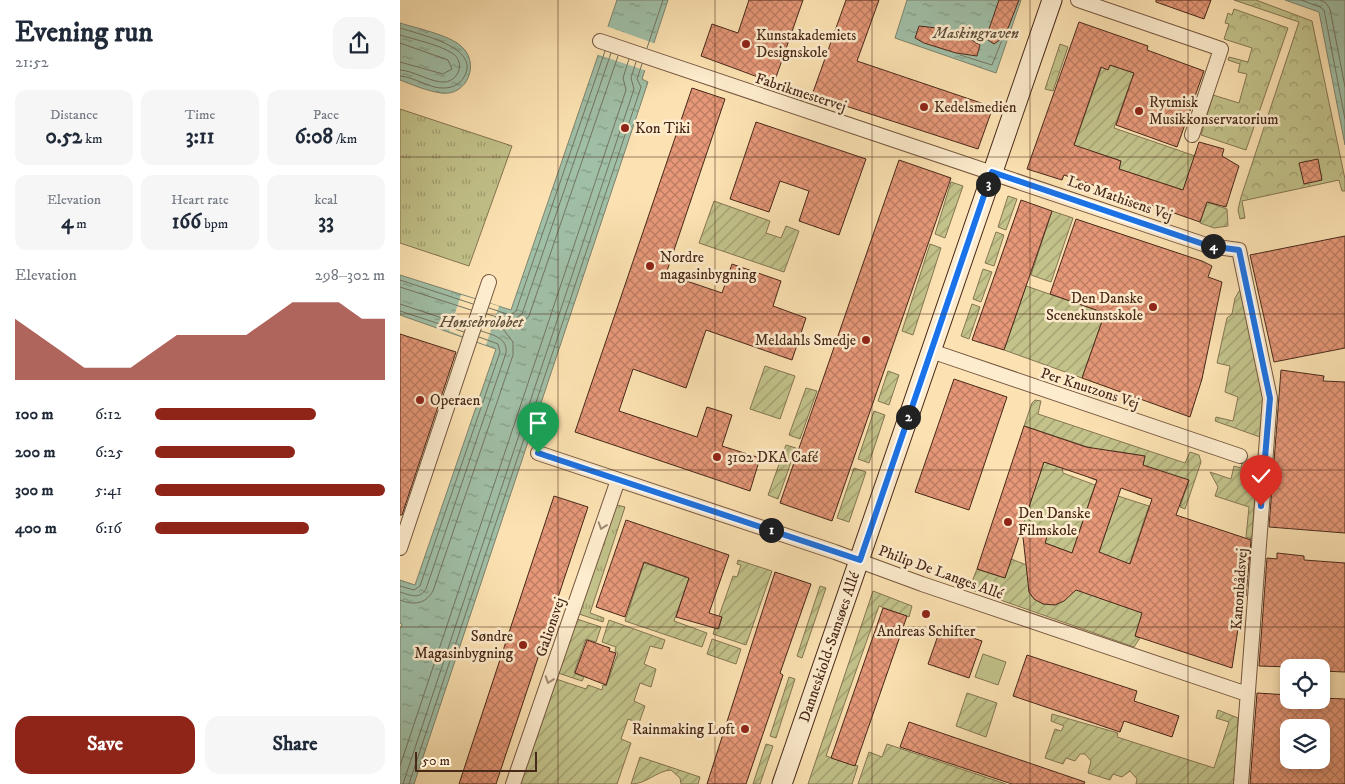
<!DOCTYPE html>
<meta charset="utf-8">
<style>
:root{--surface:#fff;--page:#f6f6f7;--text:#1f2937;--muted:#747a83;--accent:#8f2418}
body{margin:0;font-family:"IM FELL DW Pica",serif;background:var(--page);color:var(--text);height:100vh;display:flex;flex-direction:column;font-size:19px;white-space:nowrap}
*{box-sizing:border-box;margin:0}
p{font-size:16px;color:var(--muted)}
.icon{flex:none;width:28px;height:28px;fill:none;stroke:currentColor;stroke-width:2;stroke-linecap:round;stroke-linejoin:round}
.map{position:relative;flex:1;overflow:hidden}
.side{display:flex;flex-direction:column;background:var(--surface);width:400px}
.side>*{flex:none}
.buttons{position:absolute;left:880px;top:659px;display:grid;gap:10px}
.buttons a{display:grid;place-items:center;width:50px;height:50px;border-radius:10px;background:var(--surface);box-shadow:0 2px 8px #0003;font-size:25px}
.scale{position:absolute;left:15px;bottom:12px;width:122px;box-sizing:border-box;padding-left:5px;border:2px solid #482819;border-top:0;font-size:14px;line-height:18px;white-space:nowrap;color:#482819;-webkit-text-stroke:4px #fdeccd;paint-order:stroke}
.pin{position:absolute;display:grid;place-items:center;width:42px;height:42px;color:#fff;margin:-51px -21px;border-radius:50% 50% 50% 0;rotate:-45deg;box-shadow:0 0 5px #0007}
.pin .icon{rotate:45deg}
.km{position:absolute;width:25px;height:25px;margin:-12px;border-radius:50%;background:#222;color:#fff;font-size:14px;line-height:25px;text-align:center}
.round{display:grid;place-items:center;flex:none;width:52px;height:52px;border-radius:15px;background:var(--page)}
.headline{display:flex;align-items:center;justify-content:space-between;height:85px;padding:0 15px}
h1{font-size:28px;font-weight:800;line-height:38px}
.figures{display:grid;grid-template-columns:repeat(3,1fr);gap:8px;height:85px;padding:5px 15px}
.figures div{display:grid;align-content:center;border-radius:12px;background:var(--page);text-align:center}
.figures b{font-size:21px;font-weight:800}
.figures small{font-size:14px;font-weight:400}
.figures p{font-size:14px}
.chart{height:140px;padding:10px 15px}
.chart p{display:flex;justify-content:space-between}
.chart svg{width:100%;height:90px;margin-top:5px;fill:var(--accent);opacity:.7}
.button{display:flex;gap:10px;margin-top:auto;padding:10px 15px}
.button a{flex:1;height:58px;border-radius:15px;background:var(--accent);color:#fff;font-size:20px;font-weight:800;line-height:58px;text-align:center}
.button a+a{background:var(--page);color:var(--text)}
ul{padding:0 15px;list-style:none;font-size:16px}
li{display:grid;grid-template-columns:80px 60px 1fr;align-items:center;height:38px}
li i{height:12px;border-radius:6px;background:var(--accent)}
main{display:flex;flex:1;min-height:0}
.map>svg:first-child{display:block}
.grass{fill:url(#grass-tufts);stroke:#857552}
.park{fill:url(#park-crowns);stroke:#857552}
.garden{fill:url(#garden-furrows);stroke:#857552}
.pitch{fill:#c2c28a;stroke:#857552}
.water{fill:url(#water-ripples);stroke:#7d836e}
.pier{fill:#fce2b2}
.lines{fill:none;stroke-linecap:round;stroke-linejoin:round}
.shore{stroke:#747460;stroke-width:1}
.building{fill:url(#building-cross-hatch);stroke:#482819;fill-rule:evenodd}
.street-casing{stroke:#75563f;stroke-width:16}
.secondary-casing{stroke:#482819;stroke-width:21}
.street{stroke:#fdeccd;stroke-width:14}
.secondary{stroke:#fdeccd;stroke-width:19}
.oneway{stroke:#a28a73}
.route-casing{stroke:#fff;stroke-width:10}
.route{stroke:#1a73e8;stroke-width:6}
.grid{fill:none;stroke:#482819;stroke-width:1;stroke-opacity:0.55}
.poi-dot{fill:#8f2418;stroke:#fdeccd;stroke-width:2}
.labels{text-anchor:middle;stroke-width:5;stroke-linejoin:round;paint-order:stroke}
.poi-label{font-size:15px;fill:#482819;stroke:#fdeccd;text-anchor:start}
.street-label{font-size:15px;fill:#482819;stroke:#fdeccd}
.water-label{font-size:16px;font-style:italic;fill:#5e4e3c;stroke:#fdeccd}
</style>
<main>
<section class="side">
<div class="headline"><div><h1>Evening run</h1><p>21:52</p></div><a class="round"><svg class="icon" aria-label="share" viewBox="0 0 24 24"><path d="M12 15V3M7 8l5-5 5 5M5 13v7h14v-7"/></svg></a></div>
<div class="figures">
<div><p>Distance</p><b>0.52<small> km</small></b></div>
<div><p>Time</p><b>3:11</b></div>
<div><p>Pace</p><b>6:08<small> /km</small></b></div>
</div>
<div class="figures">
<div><p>Elevation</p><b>4<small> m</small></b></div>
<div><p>Heart rate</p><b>166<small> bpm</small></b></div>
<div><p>kcal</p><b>33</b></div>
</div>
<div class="chart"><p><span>Elevation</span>298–302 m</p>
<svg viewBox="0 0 160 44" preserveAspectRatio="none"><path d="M0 44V14L10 22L20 30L30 38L40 38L50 38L60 30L70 22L80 22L90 22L100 22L110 14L120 6L130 6L140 6L150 14L160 14V44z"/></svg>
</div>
<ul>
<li><b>100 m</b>6:12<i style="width:70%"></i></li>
<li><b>200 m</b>6:25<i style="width:61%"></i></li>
<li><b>300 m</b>5:41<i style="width:100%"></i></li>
<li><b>400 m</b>6:16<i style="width:67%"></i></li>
</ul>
<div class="button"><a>Save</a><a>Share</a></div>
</section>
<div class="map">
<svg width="945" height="784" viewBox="0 0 945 784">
<defs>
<pattern id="grass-tufts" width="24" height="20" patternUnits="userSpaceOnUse" patternTransform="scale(1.25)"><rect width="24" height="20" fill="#c2c28a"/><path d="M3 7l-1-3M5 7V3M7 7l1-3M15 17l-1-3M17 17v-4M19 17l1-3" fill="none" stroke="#a09e70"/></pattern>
<pattern id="park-crowns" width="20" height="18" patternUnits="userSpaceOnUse" patternTransform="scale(1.25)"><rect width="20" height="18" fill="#c2c28a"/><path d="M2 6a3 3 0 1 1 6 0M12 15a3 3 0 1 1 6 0" fill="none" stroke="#a09e70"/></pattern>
<pattern id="garden-furrows" width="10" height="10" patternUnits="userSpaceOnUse" patternTransform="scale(1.25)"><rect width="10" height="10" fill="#c2c28a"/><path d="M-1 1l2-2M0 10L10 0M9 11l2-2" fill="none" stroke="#a09e70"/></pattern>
<pattern id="water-ripples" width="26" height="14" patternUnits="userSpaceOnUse" patternTransform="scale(1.25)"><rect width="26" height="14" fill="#a0bfa7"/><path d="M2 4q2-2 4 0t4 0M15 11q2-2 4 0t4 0" fill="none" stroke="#849b87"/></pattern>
<pattern id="building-cross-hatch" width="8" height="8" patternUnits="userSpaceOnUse" patternTransform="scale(1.25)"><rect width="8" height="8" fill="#e69878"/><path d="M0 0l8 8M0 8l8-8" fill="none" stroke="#bc7c62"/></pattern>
</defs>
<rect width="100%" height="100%" fill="#fce2b2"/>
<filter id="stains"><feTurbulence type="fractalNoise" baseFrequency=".004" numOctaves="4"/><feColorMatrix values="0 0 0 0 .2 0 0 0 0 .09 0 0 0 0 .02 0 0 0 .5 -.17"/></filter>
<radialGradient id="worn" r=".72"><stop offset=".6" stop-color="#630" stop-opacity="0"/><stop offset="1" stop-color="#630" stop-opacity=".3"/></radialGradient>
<path class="grass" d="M0,109L112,146L69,266L0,243Z
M217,505L225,507L190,613L204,618L203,622L176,613L214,506Z"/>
<path class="park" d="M834,0H856L912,21L945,179V191H942L939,180L842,201L845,218L840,219L838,210L841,197L899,22Z
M834,9L888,28L846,150L801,135L813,95L839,103L847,74L838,72L840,64L828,60L829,57L848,62L852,48L824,39L829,24L825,23L828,13L832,15Z
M660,44L668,47L653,91L645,89Z"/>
<path class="garden" d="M703,63L734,73L714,128L795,156L783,190L719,169L721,161L691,151H672Z
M551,182L563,186L545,238L535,234Z
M608,196L617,199L606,230L598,227Z
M314,201L370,221L366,233L381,238L386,226L399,231L384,272L299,243Z
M807,202L827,209L828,226L814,228L800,223Z
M652,211L673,218L651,282L631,275Z
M596,232L604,235L594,266L585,263Z
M530,244L541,248L513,335L502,331Z
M583,269L592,272L581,302L573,299Z
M626,286L705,313L682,378L604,350Z
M841,288L863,397L860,437L815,421L816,417L833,421L838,397L825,392L830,366L817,363L827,318L832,314L835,298Z
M572,304L580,307L569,339L561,336Z
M365,366L395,376L380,419L350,409Z
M488,371L499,375L489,405L478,401Z
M406,388L417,391L400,439L389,435Z
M635,400L641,401L638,414L785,463L790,452L799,455L801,462L785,509L780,507L789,480L752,499L737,494L745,456L714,451L703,483L688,477L697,450L624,426L632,403Z
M474,411L485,415L469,463L458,459Z
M386,445L396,448L378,499L368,495Z
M843,459L857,463L852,539L846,537L849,507L815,496L818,487L810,472L831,479L834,466L841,468Z
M644,462L662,468L663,473L695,485L672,553L645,543L648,533L636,530L632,541L619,536Z
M454,468L466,472L449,522L437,518Z
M718,496L749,506L727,571L696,561Z
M611,559L632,567L629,592C642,611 663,606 675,589L743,613L735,636L740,638L734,647L569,589L577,569L605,578Z
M338,560L372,571L346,645L313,634L315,628L319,629L322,617L319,616L333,576L337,577L341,565L337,564Z
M244,563L289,578L274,621L307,633L302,647L225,621Z
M420,586L426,588L402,658L397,656Z
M473,591L512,606L509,617L479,606L426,756L458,766L452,784H408Z
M177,619L201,627L196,642L186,639L174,673L184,677L182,681L158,673Z
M209,620L265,640L262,649L250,646L244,664L256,669L251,687L240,683L234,701L245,706L239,723L228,719L221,739L231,743L217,784H120L156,679L186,689L188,685L202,690L203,685L206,686L218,653L215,651L216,647L202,642Z
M312,639L341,649L336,664L307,654Z
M389,677L395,679L376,738L370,736Z
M567,693L597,703L586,737L556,726Z
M818,710L838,718L835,784H736L737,779L730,771L722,777L713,774L710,780L688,773L691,761L685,754H680L675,761L666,758L663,764L645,758L655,729L661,731L664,726L651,721L652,714L718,733L717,737L814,768L829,722L816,718Z
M366,744L373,746L360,784H353Z
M487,744L606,784H458L469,752L482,757Z
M240,757L300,777L298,784H281L280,778L271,770C256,771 247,784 231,784Z"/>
<path class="pitch" d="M583,654L606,662L598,685L575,677Z"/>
<path class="water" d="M217,0H268L242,79L248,82L14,784H0V629L2,624L0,623V580L15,585L96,349L0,315V275L111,310Z
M507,0H621L596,73L495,38Z
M885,0H945V145L919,12Z
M0,23C16,28 49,35 61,46C81,63 67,97 41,93C27,91 13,85 0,80Z"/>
<path class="pier" d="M206,26L256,44L247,71L196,54Z
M61,295L99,306L86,345L49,331Z"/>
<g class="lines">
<path class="shore" d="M901,0L920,7L924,10L945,119
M920,0L926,3L930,9L945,87
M0,28C18,34 82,47 64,77C60,84 52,88 44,88C30,89 15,77 0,76
M0,35C16,40 37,44 52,53C65,61 60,80 45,82C31,83 15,71 0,70
M0,43L48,60L52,69L43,74L0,62
M247,48L263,0
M560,55L592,65L602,40
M0,280L73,304
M0,287L71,310
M0,304L66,326
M89,308L110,315L116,311L205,51
M0,311L64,332
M87,314L111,321L122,314L211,53
M0,586L14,590L20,586L100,352L98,344L79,337
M0,592C10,595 19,600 26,589L106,353C108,338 93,335 81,331
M0,600C13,605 25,605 33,591L113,355V342L103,329L120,326L129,316L218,56
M0,766L226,90L223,78L229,59
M3,784L234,89L231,78L236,62
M9,784L241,87L237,79L242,64"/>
</g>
<path class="building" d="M349,0H403L374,83L301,56L312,24L338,33Z
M446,0H479L457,61L593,107L578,149L412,95Z
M599,0H619L605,36L594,44L588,40L589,29Z
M756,0H811L804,19L756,2Z
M679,22L748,46L747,50L804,71L777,147L716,125L734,73L710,65L708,70L701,67L674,145L721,161L719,169L783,190L799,142L824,149L822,156L839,166L826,207L807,202L800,222L664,175L662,180L627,169Z
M519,26L537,28L570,39L580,45L577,56L556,53L524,43L515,38Z
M292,88L325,99L266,274L322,293L332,264L381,281L373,306L406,318L392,360L306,330L286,388L233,369L219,411L297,437L307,407L332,415L322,446L360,458L350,491L175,432Z
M356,122L466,159L439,235L399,221L409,191L380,181L369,212L330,199Z
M918,159L922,180L904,184L899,163Z
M499,160L551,178L432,521L380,503Z
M621,200L652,211L604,350L572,340Z
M676,219L802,261L812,266L808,277L822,282L802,379L790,417L682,378L705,313L650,294Z
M945,236V348L874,362L850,255Z
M0,334L56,352L2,515H0Z
M881,370L924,376L923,381L945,382V533L869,527Z
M554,379L607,397L569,510L515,492Z
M624,426L686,447L745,456L743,465L789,480L776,515L851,540L846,596H843L832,668L735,636L742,613L676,590L664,601L655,605L643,604L634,599L629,592L622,528L605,578L577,569ZM644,462L697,480L672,553L645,543L648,533L623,525ZM721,488L752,499L730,564L699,552Z
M154,496L188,507L96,784H59Z
M226,520L329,555L309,613L322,617L318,629L276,617L289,578L244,562L225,617L196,607Z
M877,553L904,556V560L945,563V672L921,671V668L859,666L867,558L877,559Z
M375,572L411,584L380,673L383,675L346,784H307Z
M483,608L507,616L455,766L431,758Z
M541,627L582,641L569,678L528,664Z
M187,640L210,648L209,651L216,653L206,685L175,673Z
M627,655L737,691L734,701L779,716L772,737L724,721L720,732L613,696Z
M857,693L889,695V700H921V698L945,699V784H850ZM889,728H921V760H889Z
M509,722L685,782L684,784H612L500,747Z"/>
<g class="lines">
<g class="street-casing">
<path id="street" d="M678,0L821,49L792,135
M200,41L809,246L839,250L870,398L841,784
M531,351L840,456
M138,453L435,552L522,584L847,694
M0,548L89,282
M113,784L218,480"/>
</g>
<g class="secondary-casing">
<path id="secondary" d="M382,784L652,0"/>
</g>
<use href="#street" class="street"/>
<use href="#secondary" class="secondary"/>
</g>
<defs><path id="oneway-chevron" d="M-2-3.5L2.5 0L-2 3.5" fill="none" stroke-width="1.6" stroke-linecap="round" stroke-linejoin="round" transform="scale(1.25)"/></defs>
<g class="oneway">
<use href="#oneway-chevron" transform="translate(202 526) rotate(109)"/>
<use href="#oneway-chevron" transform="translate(149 680) rotate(109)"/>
</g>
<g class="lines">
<g class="route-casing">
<path id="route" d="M138,453L460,560L592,172L809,246L839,250L870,398L861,506"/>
</g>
<use href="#route" class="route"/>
</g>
<path class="grid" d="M158,0V784M315,0V784M472,0V784M630,0V784M788,0V784M0,157H945M0,314H945M0,470H945M0,627H945"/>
<g class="poi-dot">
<circle cx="346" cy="44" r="5"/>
<circle cx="524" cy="107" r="5"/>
<circle cx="739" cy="111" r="5"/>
<circle cx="225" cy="128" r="5"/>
<circle cx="250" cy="266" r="5"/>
<circle cx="753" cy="307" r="5"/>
<circle cx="466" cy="340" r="5"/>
<circle cx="20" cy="400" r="5"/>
<circle cx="317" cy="457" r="5"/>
<circle cx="608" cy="522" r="5"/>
<circle cx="526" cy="614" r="5"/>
<circle cx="123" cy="645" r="5"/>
<circle cx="345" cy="729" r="5"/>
</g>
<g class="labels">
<g class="poi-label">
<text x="356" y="40">Kunstakademiets<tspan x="356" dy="17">Designskole</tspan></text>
<text x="749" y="107">Rytmisk<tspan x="749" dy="17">Musikkonservatorium</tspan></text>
<text x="534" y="112">Kedelsmedien</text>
<text x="235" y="133">Kon Tiki</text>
<text x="260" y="262">Nordre<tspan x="260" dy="17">magasinbygning</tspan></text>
<text x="743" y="303" text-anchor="end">Den Danske<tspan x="743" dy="17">Scenekunstskole</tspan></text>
<text x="456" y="345" text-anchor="end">Meldahls Smedje</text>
<text x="30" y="405">Operaen</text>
<text x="327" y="462">3102 DKA Café</text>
<text x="618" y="518">Den Danske<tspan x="618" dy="17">Filmskole</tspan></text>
<text x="526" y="636" text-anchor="middle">Andreas Schifter</text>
<text x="113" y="641" text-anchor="end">Søndre<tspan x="113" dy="17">Magasinbygning</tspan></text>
<text x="335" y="734" text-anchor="end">Rainmaking Loft</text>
</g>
<g class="street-label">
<text transform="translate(401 92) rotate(18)" y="5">Fabrikmestervej</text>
<text transform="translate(720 198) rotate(19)" y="5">Leo Mathisens Vej</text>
<text transform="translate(690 388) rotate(18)" y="5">Per Knutzons Vej</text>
<text transform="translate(541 572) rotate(20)" y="5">Philip De Langes Allé</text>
<text transform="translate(839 589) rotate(-86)" y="5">Kanonbådsvej</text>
<text transform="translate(150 627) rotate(-71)" y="5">Galionsvej</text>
<text transform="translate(429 647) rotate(-71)" y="5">Danneskiold-Samsøes Allé</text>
</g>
<g class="water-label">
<text x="576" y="38">Maskingraven</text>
<text x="81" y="327">Hønsebroløbet</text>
</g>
</g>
<rect width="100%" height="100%" filter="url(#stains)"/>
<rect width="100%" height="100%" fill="url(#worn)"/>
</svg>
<div class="buttons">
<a><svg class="icon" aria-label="locate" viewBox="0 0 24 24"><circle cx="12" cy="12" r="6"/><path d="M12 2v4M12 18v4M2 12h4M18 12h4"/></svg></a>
<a><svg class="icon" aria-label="layers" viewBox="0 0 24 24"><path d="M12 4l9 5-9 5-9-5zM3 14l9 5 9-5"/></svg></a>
</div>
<div class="scale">50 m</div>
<div class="pin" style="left:138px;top:453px;background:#1e9e55"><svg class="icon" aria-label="arrive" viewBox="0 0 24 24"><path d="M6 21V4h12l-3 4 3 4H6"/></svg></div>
<div class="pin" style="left:861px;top:506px;background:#d93025"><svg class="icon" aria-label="check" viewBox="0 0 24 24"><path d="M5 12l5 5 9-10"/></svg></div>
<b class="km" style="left:371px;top:530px">1</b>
<b class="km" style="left:508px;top:417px">2</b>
<b class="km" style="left:588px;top:184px">3</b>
<b class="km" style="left:813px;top:246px">4</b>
</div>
</main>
